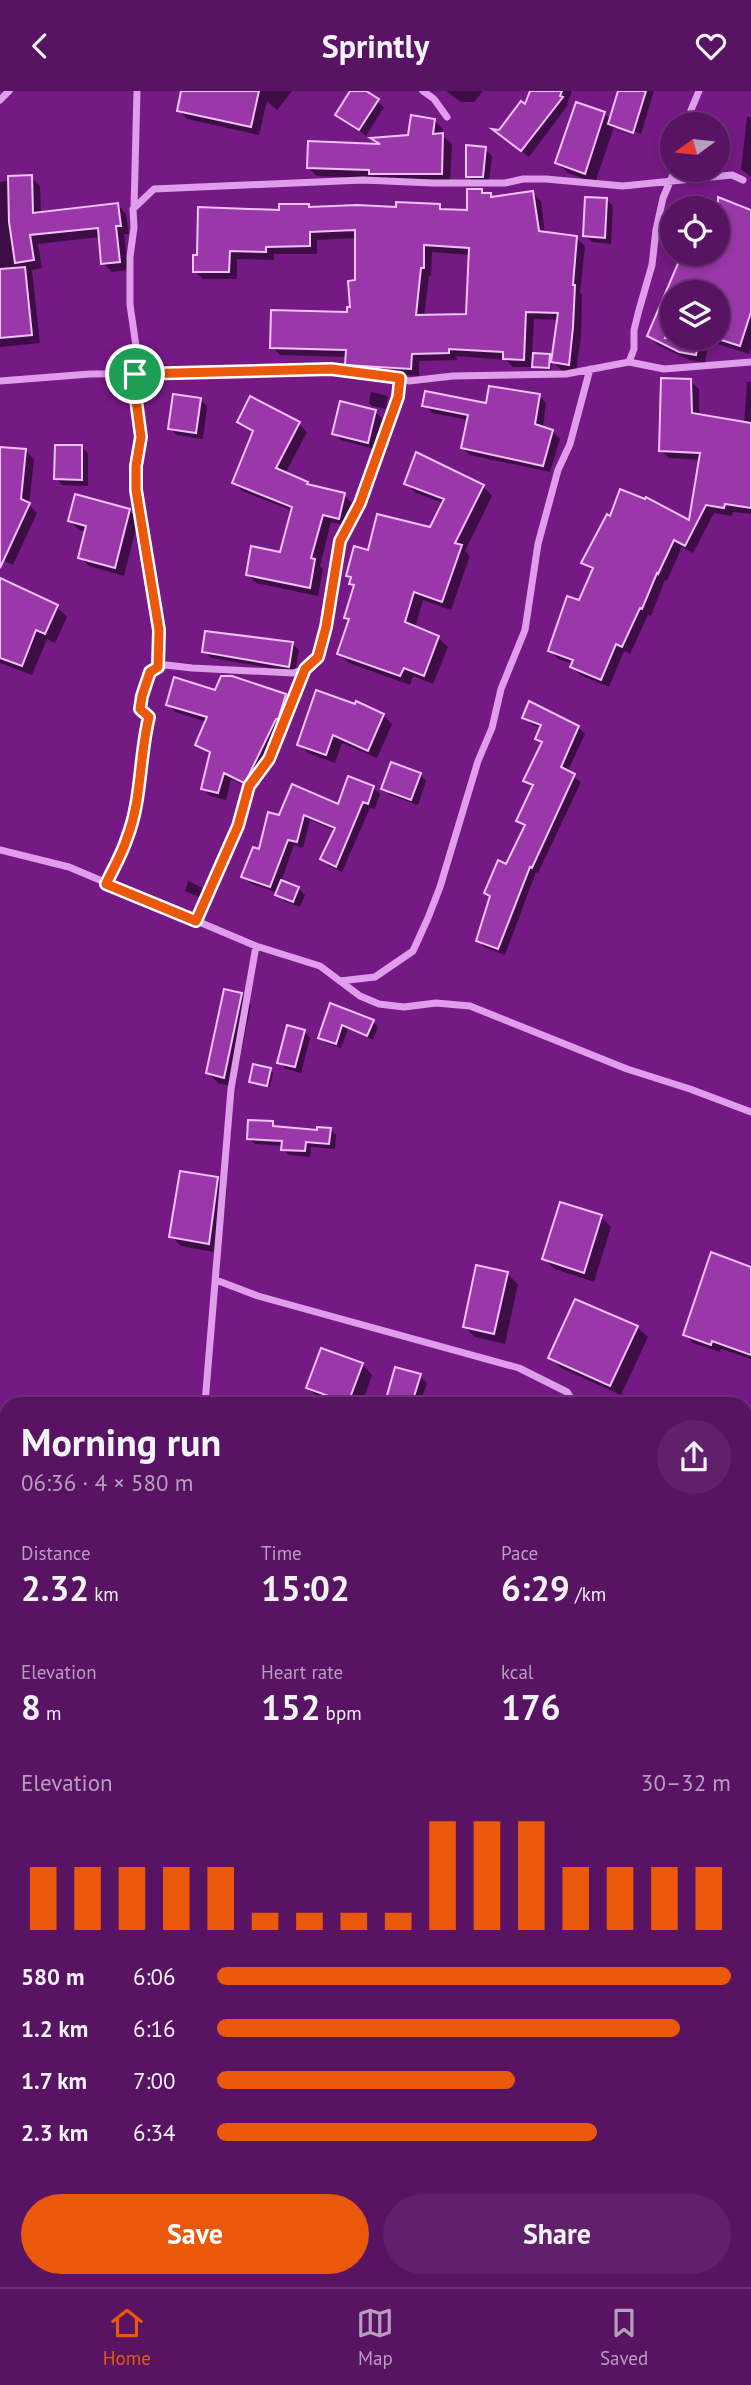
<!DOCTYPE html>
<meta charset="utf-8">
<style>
:root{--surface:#581363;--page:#61206c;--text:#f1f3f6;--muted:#b79ebe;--line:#6d3278;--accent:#ea580c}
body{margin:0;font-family:"PT Sans",sans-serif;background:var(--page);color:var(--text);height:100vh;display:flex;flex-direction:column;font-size:26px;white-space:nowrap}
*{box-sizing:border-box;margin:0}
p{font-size:23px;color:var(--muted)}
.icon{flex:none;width:38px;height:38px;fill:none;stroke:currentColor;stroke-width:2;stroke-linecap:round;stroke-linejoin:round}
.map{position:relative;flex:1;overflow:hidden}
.details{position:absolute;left:0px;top:1306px;width:752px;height:891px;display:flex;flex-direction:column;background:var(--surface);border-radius:21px 21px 0 0;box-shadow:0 4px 10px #0003,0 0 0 2px var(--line)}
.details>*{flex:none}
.needle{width:46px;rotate:255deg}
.buttons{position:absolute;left:660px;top:21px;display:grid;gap:14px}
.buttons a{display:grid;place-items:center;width:70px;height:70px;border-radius:50%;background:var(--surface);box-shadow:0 4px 10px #0003,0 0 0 2px var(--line);font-size:35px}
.pin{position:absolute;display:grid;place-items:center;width:60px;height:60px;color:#fff;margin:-30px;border:4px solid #fff;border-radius:50%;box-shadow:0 2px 7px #0007}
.round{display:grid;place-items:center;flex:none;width:74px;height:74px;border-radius:37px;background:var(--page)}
.head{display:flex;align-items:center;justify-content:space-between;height:119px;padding:0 21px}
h1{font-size:38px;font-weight:600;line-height:52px}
.figures{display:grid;grid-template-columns:repeat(3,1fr);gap:10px;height:119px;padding:7px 21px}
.figures div{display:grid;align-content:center}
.figures b{font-size:35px;font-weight:600}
.figures small{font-size:19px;font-weight:400}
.figures p{font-size:19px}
.chart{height:196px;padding:14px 21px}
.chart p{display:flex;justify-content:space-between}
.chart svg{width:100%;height:126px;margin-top:7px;stroke:var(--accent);stroke-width:6}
.cta{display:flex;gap:14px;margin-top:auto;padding:14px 21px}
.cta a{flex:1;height:80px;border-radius:42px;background:var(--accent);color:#fff;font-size:28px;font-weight:600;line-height:80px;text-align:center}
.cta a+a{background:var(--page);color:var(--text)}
ul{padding:0 21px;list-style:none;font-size:23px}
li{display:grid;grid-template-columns:112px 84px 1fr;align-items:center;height:52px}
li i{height:18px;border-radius:9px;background:var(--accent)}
header{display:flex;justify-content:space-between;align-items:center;height:91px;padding:0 21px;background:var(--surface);font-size:32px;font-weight:600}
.tab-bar{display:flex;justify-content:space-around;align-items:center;height:98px;border-top:2px solid var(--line);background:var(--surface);font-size:19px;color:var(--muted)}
.tab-bar a{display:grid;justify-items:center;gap:4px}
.tab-bar .current{color:var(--accent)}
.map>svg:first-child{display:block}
.shadow{fill:#0007;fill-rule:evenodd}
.building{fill:#9a38a9;stroke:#f1c2f9;stroke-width:2;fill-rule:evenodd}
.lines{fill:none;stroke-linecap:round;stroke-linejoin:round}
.minor{stroke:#e09dec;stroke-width:7}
.primary{stroke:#fde2ff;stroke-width:18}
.route-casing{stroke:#fff;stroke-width:14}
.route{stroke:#ea580c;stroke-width:9}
</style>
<header><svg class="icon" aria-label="back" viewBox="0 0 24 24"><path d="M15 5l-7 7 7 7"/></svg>Sprintly<svg class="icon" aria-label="heart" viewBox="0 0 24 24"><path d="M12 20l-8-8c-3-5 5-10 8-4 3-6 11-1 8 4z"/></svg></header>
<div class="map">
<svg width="751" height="2196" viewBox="0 0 751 2196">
<rect width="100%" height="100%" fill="#751984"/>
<path class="shadow" d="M183,0H292L277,19L267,10L259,44L187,28L179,19Z
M352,0H362L384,16L366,45L337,23Z
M446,0H483L474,11H461Z
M532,0H572L567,13L568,14L529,66L501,45L526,16Z
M620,0H654L641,43L616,34V38L640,47L617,39L614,36L595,92L568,82L557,72L604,22L611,29Z
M747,26H751V86L741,78Z
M434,29L443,38L442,44L452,53L450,91L317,85L308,76L380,55L374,48L409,46Z
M485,58L492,65L489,92H475L468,85Z
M31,86L40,95L41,123L118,114L126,123L129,143H124L128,179L112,181L103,172L100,146L38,153L42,177L32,179L40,252L0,256V91Z
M481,100L493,107L532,102L541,110L545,143L576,147L585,155L580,202L582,204L581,245L576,281L561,279L552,270L551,279L536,278L532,274V276H513L506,269L456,265L457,269L419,270V285L355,281L347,273V266L280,264L272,256L349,223L352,218L357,191V147L317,149V163H274V169L237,168V188H203L194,180L281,121L308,115L312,118H398L440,114L445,120L469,121ZM432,161L470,164L468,225L424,226L429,185H431ZM534,228L558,229L553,269L549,265L532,264Z
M607,109L613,115L611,153L592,151L585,145Z
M721,109L751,121V257L749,263L709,250L705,272L690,269L658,254L649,245L684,163H718V118ZM672,201H718V247H672Z
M690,290L699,298V325L744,333L747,291H751V423L733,421L732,425L714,422L693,462L682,456L667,490L665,489L651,525L648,524L630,563L624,560L609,596L580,584L572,576L573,573L558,568L550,559L580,511L594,481L583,472L691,431L701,369L669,367L660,359Z
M371,301L385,304L388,306L386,318L372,315L369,312Z
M539,304L546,312L543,337L552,340L560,348L550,381L470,364L462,357L468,329L432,322L424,314L487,315Z
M200,308L207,315L203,348L177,344L170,337Z
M375,321L382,327L374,358L341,349L334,342Z
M239,331L299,333L307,341L285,383L307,392L311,396L344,404L352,412L347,435L331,431L320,475L323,478L318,505L256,492L248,484L281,463L293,420L242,400L234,392L254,342Z
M82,356L88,363V395L63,394L56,388Z
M0,357L25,360L34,368L29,414L37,422L13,474L0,468Z
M406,393L483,395L492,405L465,460L470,465L451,519L423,509L415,537L438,547L448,556L433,593L413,585L410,594L349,572L339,563L350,530L346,526L355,496L348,485L370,461L431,439L444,412L416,402Z
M77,405L130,420L138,429L124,485L89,475L80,466L86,441L79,439L70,430Z
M0,499L57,516L67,526L55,552L47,548L32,584L0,572Z
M293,553L299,559L295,581L211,567L204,560Z
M216,601L285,605L293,612L252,698L231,688L226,709L210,705L203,697L211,664L197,654L207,631L175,621L168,613Z
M383,624L392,633L377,667L342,652L335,672L308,662L299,653Z
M525,626L578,636L585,643L567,682L581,691L538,782L536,781L505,864L484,856L478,849L492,807L486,802L507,775L525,737L518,729L534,697L526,689L543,653L537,647L542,637L531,633Z
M420,683L426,690L418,714L390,704L383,697Z
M373,696L380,703L375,718L370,717L342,781L329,775L323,768L336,740L310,729L303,757L294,754L281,791L298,797L305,804L300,816L284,810L278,802L250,792L243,785L280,726L339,715Z
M188,790L207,799L203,808L185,800Z
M241,904L251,914L234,996L218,992L208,982Z
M331,914L373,930L378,936L373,949L348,938L341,957L326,952L320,947Z
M304,940L310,947L301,982L286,978L279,971Z
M270,979L273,982L270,996L254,993L251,990Z
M272,1032L278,1037L318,1040L330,1038L336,1044L335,1058L311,1056L310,1066L289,1064L283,1058V1055L255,1053L249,1047Z
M217,1088L227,1098L219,1162L181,1155L171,1145Z
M601,1126L611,1136L594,1191L555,1178L544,1168Z
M751,1178V1268L721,1258L720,1261L693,1252L685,1243Z
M507,1183L518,1193L505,1253L475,1246L465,1236Z
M637,1236L648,1246L621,1304L561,1277L550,1266Z
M362,1273L372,1284L362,1312H334L319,1307L308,1297Z
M420,1285L427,1292L420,1312H393L388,1307Z
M7,1423V1456L0,1462V1430Z
M746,1930H751V1955L746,1956Z
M746,2040H751V2077H746Z
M0,2147L7,2148V2174H0Z"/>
<path class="building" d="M181,0H259L251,36L177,20Z
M350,0H366L379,8L359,39L335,24Z
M530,0H562L560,5L563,6L521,60L492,38L499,39L521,10L525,13Z
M618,0H646L633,42L608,33Z
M576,11L605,21L585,83L555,72Z
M411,24L435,28L433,43L443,42L442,83H369V79L307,77L308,50L380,53L370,47L408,44Z
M466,54L486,56L483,86H466Z
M32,84L33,122L118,112L121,135H116L120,171L101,173L98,137L30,144L34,169L15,172L9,131L8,85Z
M467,98H482V102H491V106L533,100L539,140L577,145L573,194H575L573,236L569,274L551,271L558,222L526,221L524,269L503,268V261L449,258V262L412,263L411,278L345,274L346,259L270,257L271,219L347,221V216H350L348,190L355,189V139L310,141V155L266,156V161L230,160L229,181H193V164H197L198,116L279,119V113H309V116L357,114L396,116V111L440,113V118L467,119ZM424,154L469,157L466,223L416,224L421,177H424Z
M585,106L607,107L605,147L583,145Z
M718,106L751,119V221L740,255L718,248V201H672V230L665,247H699L696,264L679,261L647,245L682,163L696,169L698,163H718Z
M25,176L32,244L0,247V178Z
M533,262L550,263L549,277L532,276Z
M661,287L691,288L692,322L751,332V417L725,413L724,417L706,414L685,455L674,449L658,483L657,482L642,518L640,517L622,556L616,553L601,589L570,576L573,569L548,560L567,505L579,509L593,477L581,472L607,423L610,425L620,398L645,408L646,406L689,429L700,362L659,360Z
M489,295L540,303L535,333L553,339L543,375L461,357L468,324L422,315L425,300L486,312Z
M173,303L201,307L196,342L168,338Z
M250,305L300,331L276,377L308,391L307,393L345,402L339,428L323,424L311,467L315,468L310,497L246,484L251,455L280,461L292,416L232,392L253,340L237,331Z
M340,310L376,319L368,352L332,343Z
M55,354H82V389L54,388Z
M0,356L26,358L21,408L30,412L0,477Z
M416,361L484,394L455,452L462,454L442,511L414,501L405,531L439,545L424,585L404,577L400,585L337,563L349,528L344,527L354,494L349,493L351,486L346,485L354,455L368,459L377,423L430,436L444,408L404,393Z
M75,403L130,418L115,477L78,467L86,435L68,430Z
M0,487L58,514L45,543L36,539L22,575L0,567Z
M205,540L293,551L289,576L202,561Z
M221,585H232L286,603L278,629L276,628L247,688L244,692L224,682L218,702L201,698L210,661L195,654L207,626L166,614L174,586L215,599Z
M316,599L355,613L356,610L384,623L368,660L333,644L326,664L297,654Z
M529,610L579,635L561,676L575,683L532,777L530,776L498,858L476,850L490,805L484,802L498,769L506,773L525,734L516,730L533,694L523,690L542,651L535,648L541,634L522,627Z
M391,671L421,682L411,709L381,698Z
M348,685L374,695L368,713L363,711L336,776L320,768L335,737L304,724L297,751L288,749L270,796L241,786L253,756L259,758L268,721L279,724L292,693L338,713Z
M281,789L299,796L293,811L275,804Z
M224,898L242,902L224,987L206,982Z
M330,912L374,929L367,945L342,934L336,953L318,947Z
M287,934L305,939L295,976L277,972Z
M253,973L271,977L267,995L249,991Z
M248,1029L273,1030V1035L317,1039V1036L331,1037L329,1053L306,1051L305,1060L281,1059L282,1050L247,1048Z
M180,1080L218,1086L209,1153L169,1146Z
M560,1111L602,1124L584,1182L542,1168Z
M711,1161L751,1176V1264L712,1250L711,1254L683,1244Z
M476,1174L508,1181L494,1243L463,1236Z
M575,1208L638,1235L610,1295L548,1267Z
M321,1257L363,1272L348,1312L306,1297Z
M395,1276L421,1283L412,1312H402L386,1308Z"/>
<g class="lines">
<path class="minor" d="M423,0L434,8L447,26
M0,9L9,0
M690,33L691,19L699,0
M134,117L137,0
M629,271L664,278L751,271
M0,290L90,283L215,282L331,278L400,287
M158,576L157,521L136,399V375L140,346L134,294L137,262L130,214V166L134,136L133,118L154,98L363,89L433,92H505L523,88H546L623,95L732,84L743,89
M0,759L69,776L256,855L320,875L360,905L379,913L404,916L436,912L470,915L627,978L690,998L751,1021
M106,793C113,777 124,760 129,744C139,705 139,665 149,626L140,619L142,605L150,581L166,574L192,577L293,582L305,578L318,566L326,536L340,450L360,412L398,306L400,287L409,290L453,285L566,283L629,271L634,258V239L639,219L652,174L656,139L663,107L675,79
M196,830L238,735L249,695L269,668L305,578
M340,890L375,886L413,860L428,827L440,796L478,670L492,637L501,598L525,539L538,453L558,379L570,353L590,278
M216,1189L258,1205L519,1277L567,1301L574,1312
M205,1312L231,998L256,855
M746,1969H751
M0,2111L7,2110
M0,2118L7,2125
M746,2179H751
M196,2189V2196
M415,2196L416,2189"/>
<path class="primary" d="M0,1596L7,1618
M29,2189V2196"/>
</g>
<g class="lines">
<g class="route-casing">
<path id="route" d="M331,278L400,287L398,306L360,412L340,450L326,536L318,566L305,578L269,668L249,695L238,735L196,830L106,793C113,778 122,763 127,747C142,709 139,666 149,626L140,618L142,605L150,581L158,576L159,539L136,399V375L141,346L134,294L135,283Z"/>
</g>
<use href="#route" class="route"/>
</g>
</svg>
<div class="buttons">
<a><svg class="needle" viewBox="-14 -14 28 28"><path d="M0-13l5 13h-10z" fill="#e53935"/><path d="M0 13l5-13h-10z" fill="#b79ebe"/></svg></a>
<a><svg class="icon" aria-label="locate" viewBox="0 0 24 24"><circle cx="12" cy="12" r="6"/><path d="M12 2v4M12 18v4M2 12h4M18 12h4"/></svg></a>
<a><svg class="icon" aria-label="layers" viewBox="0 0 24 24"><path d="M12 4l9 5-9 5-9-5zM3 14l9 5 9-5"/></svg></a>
</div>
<div class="pin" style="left:135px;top:283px;background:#1e9e55"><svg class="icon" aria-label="arrive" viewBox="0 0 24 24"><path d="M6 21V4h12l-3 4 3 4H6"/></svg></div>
<section class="details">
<div class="head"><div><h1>Morning run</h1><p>06:36 · 4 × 580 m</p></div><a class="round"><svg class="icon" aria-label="share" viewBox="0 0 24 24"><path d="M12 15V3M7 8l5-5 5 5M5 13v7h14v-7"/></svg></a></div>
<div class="figures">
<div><p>Distance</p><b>2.32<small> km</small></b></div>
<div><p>Time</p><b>15:02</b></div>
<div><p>Pace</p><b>6:29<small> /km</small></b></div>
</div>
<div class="figures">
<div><p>Elevation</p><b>8<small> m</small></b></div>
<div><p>Heart rate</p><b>152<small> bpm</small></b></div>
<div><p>kcal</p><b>176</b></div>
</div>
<div class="chart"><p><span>Elevation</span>30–32 m</p>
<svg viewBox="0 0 160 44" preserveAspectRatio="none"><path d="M5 44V22M15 44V22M25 44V22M35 44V22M45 44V22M55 44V38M65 44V38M75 44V38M85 44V38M95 44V6M105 44V6M115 44V6M125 44V22M135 44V22M145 44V22M155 44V22"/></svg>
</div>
<ul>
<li><b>580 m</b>6:06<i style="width:100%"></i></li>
<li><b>1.2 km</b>6:16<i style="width:90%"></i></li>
<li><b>1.7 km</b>7:00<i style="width:58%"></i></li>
<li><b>2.3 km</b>6:34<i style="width:74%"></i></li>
</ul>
<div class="cta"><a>Save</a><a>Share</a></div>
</section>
</div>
<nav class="tab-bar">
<a class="current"><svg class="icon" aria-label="home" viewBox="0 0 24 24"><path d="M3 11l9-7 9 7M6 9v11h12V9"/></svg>Home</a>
<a><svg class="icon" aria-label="map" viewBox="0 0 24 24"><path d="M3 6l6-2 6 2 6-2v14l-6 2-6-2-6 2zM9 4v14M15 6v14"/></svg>Map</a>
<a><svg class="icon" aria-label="saved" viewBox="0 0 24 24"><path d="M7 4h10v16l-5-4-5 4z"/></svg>Saved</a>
</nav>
